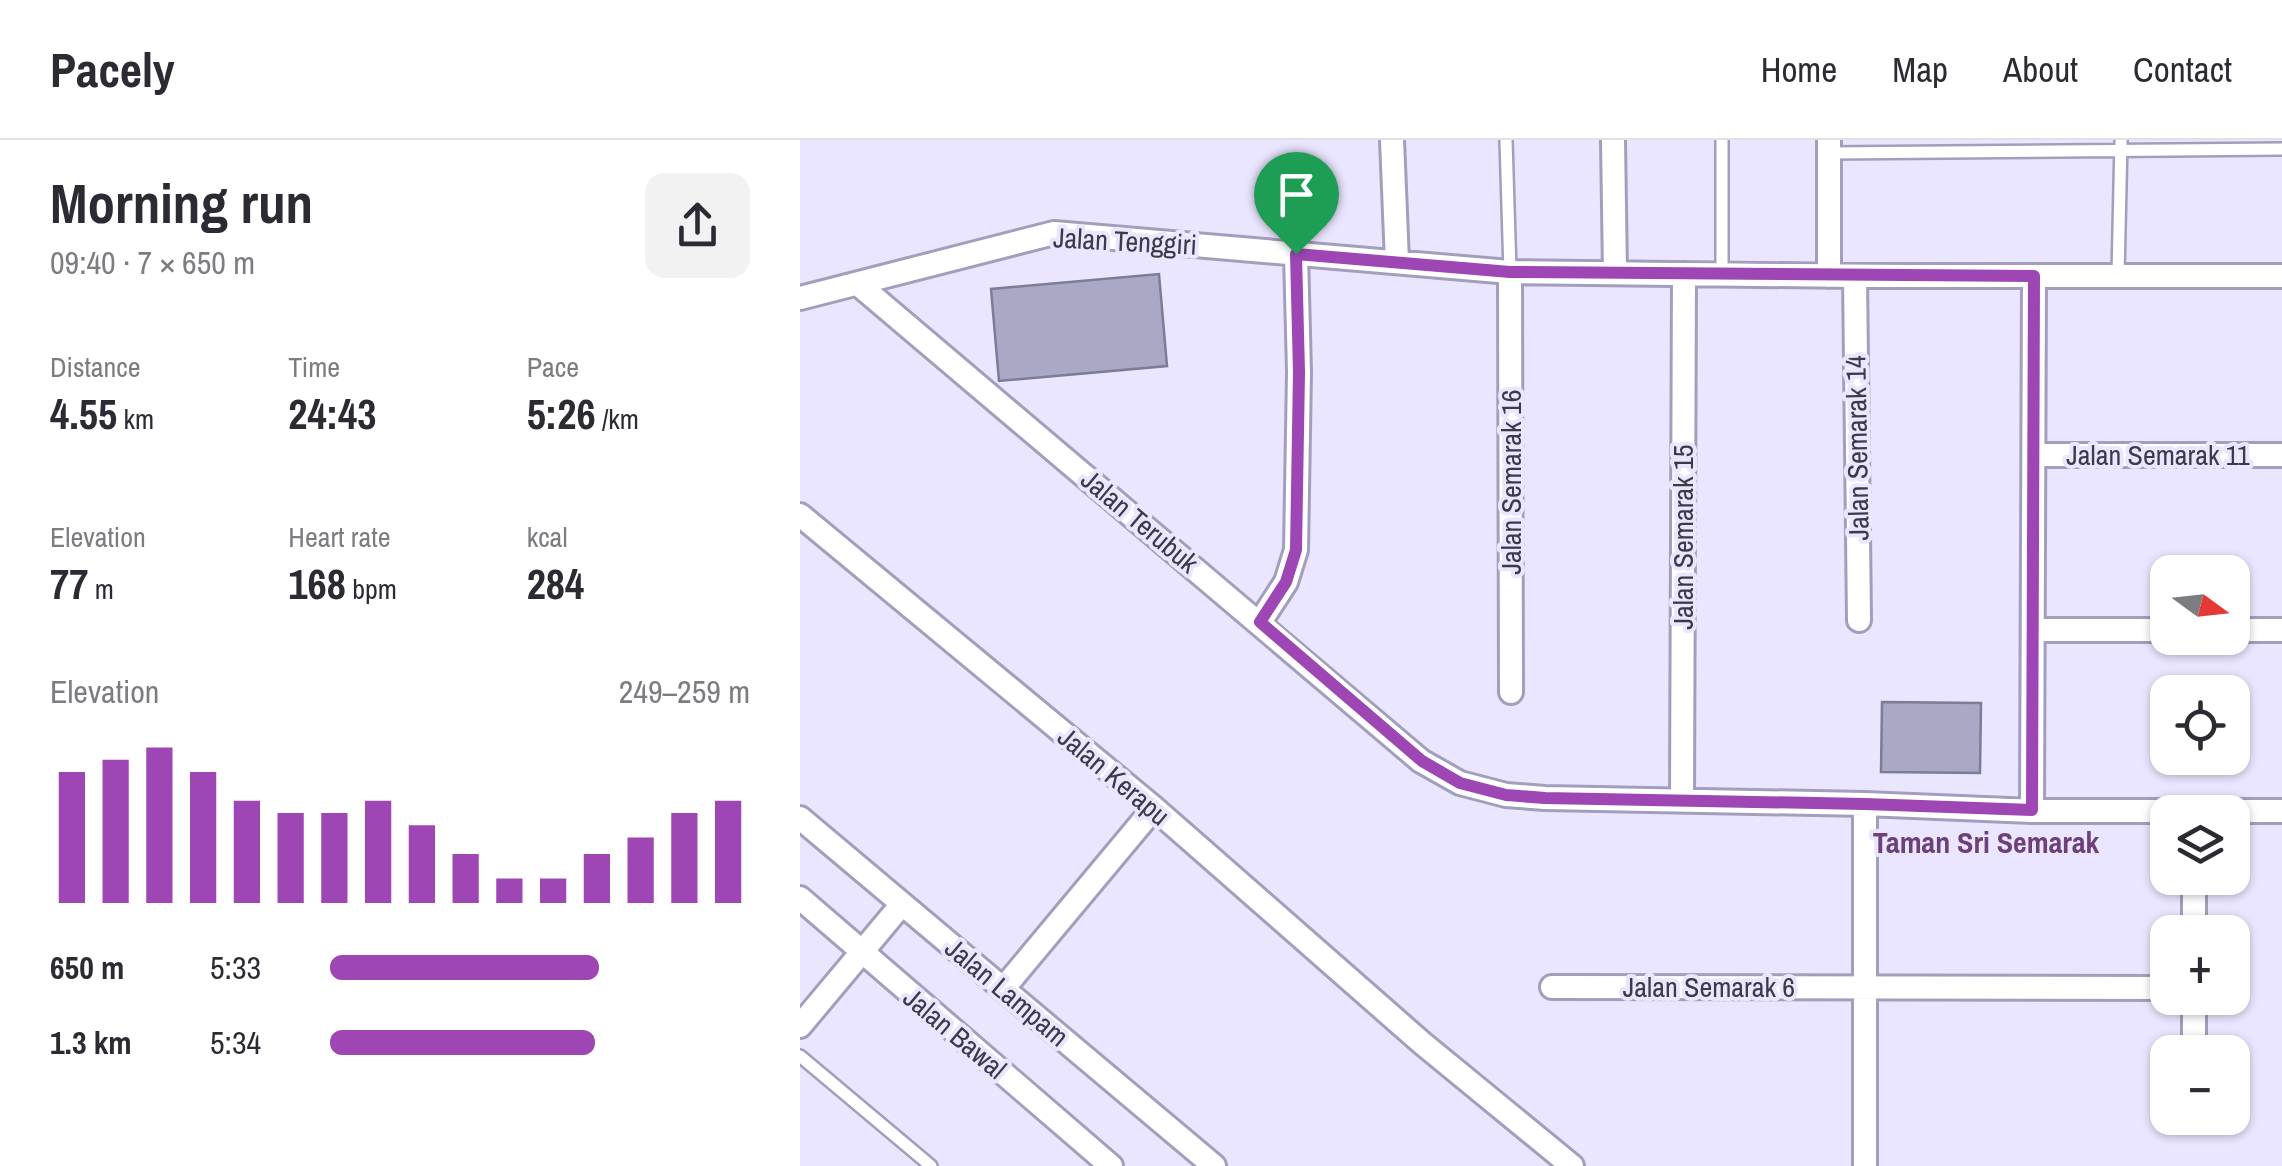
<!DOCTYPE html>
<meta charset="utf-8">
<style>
:root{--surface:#fff;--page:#f2f2f3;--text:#2b2b33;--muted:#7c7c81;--line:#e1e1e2;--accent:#9e46b3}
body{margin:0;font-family:"Archivo Narrow",sans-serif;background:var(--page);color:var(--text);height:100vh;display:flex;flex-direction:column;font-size:38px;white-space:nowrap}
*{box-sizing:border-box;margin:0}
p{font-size:32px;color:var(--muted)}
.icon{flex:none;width:55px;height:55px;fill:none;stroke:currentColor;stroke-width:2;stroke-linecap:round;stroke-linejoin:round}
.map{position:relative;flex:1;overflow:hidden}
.side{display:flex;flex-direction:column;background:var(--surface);width:800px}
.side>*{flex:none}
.needle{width:65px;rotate:105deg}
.fabs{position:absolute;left:1350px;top:415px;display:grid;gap:20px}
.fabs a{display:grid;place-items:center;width:100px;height:100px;border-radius:20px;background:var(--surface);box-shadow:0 2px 8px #0004;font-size:50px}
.pin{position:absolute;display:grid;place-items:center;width:85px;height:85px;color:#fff;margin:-102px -42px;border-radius:50% 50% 50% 0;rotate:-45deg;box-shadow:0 0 10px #0007}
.pin .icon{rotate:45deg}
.round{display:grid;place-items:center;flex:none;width:105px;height:105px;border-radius:20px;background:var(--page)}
.head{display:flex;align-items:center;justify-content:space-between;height:170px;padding:0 50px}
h1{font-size:55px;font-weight:700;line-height:75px}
.figures{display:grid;grid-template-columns:repeat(3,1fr);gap:15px;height:170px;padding:10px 50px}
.figures div{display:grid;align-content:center}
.figures b{font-size:42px;font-weight:700}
.figures small{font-size:28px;font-weight:400}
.figures p{font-size:28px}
.chart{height:280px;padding:20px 50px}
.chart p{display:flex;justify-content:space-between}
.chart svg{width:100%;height:180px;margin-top:10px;stroke:var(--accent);stroke-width:6}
ul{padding:0 50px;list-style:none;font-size:32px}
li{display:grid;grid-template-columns:160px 120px 1fr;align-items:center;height:75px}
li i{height:25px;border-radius:12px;background:var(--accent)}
header{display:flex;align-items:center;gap:60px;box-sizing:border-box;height:140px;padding:0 50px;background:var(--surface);border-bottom:2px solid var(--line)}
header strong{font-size:48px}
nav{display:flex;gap:55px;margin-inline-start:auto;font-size:35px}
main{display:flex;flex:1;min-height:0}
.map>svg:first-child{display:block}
.building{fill:#a9a8c5;stroke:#7d7c98;stroke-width:2.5}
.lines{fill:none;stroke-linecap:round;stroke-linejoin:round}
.service-casing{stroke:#a39ebb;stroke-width:16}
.minor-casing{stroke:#a39ebb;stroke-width:28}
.service{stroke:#fff;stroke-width:11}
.minor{stroke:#fff;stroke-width:22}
.route-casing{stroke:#fff;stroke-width:20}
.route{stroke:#9e46b3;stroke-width:12}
.labels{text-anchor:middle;stroke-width:8;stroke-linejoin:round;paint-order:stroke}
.street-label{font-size:28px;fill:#3c3a46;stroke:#eae6ff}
.neighbourhood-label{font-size:30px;font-weight:bold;fill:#6d4178;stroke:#eae6ff}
</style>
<header>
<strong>Pacely</strong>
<nav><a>Home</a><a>Map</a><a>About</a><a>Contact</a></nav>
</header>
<main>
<section class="side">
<div class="head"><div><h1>Morning run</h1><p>09:40 · 7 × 650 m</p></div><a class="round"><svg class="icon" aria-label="share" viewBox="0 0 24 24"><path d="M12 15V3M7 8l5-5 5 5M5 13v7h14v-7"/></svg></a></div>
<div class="figures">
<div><p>Distance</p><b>4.55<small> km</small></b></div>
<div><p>Time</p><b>24:43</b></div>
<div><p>Pace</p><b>5:26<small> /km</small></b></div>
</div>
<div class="figures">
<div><p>Elevation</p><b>77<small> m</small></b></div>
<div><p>Heart rate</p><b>168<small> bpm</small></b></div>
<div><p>kcal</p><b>284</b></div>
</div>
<div class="chart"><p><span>Elevation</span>249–259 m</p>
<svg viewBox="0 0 160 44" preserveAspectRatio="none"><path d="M5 44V12M15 44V9M25 44V6M35 44V12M45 44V19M55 44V22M65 44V22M75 44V19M85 44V25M95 44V32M105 44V38M115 44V38M125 44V32M135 44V28M145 44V22M155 44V19"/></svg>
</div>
<ul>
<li><b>650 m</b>5:33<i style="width:64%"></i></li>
<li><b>1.3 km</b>5:34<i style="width:63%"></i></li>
</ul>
</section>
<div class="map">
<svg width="1482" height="1026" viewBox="0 0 1482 1026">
<rect width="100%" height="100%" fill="#eae6ff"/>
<path class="building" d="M359,134L367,226L199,241L191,149Z
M1082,562L1181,563L1180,633L1081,632Z"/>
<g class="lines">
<g class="service-casing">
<path id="service" d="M706,0L710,132
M922,0V135
M1029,13L1482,9
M1318,136L1321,0
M0,916L131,1026"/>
</g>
<g class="minor-casing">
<path id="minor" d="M592,0L597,122
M813,0L815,133
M710,132L711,552
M1029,136V0
M1055,136L1059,480
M58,144L621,621L660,643L706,655L745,658L1065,664L1232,671H1482
M0,158L254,93L710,132L1055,136H1482
M1234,315H1482
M0,375L354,668L622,903L772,1026
M460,482L486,442L496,410L499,232L496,114
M1233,490H1368
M1432,490H1482
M882,660L884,134
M1232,671L1234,136
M0,678L414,1026
M0,758L311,1026
M1394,792V738
M752,847L1368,848
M203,849L354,668
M0,886L102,764
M1394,912V858
M1065,1026V664"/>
</g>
<use href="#service" class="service"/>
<use href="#minor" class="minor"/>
</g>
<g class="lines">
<g class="route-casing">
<path id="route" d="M496,114L710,132L1234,136L1232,670L1065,664L745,658L706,655L660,643L622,621L460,482L486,442L496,410L499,232Z"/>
</g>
<use href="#route" class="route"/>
</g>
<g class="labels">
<g class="street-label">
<text transform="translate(325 101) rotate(3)" y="10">Jalan Tenggiri</text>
<text transform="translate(1057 308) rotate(-91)" y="10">Jalan Semarak 14</text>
<text x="1358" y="325">Jalan Semarak 11</text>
<text transform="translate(711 342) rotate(-90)" y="10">Jalan Semarak 16</text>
<text transform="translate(340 381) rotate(40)" y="10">Jalan Terubuk</text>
<text transform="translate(883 397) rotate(-90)" y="10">Jalan Semarak 15</text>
<text transform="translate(314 636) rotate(40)" y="10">Jalan Kerapu</text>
<text x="909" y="857">Jalan Semarak 6</text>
<text transform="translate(207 852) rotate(40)" y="10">Jalan Lampam</text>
<text transform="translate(155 893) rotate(40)" y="10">Jalan Bawal</text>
</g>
<g class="neighbourhood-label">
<text x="1186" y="713">Taman Sri Semarak</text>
</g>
</g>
</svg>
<div class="fabs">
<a><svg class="needle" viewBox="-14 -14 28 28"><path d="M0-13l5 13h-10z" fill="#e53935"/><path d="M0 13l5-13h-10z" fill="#7c7c81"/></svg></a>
<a><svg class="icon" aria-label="locate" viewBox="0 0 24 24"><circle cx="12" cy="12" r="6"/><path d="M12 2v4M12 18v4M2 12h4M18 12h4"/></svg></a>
<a><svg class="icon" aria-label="layers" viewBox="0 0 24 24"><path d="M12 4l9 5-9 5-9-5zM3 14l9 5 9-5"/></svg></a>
<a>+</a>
<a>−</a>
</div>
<div class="pin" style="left:496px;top:114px;background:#1e9e55"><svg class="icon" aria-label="arrive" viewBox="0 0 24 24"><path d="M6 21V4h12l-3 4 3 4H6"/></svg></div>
</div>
</main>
